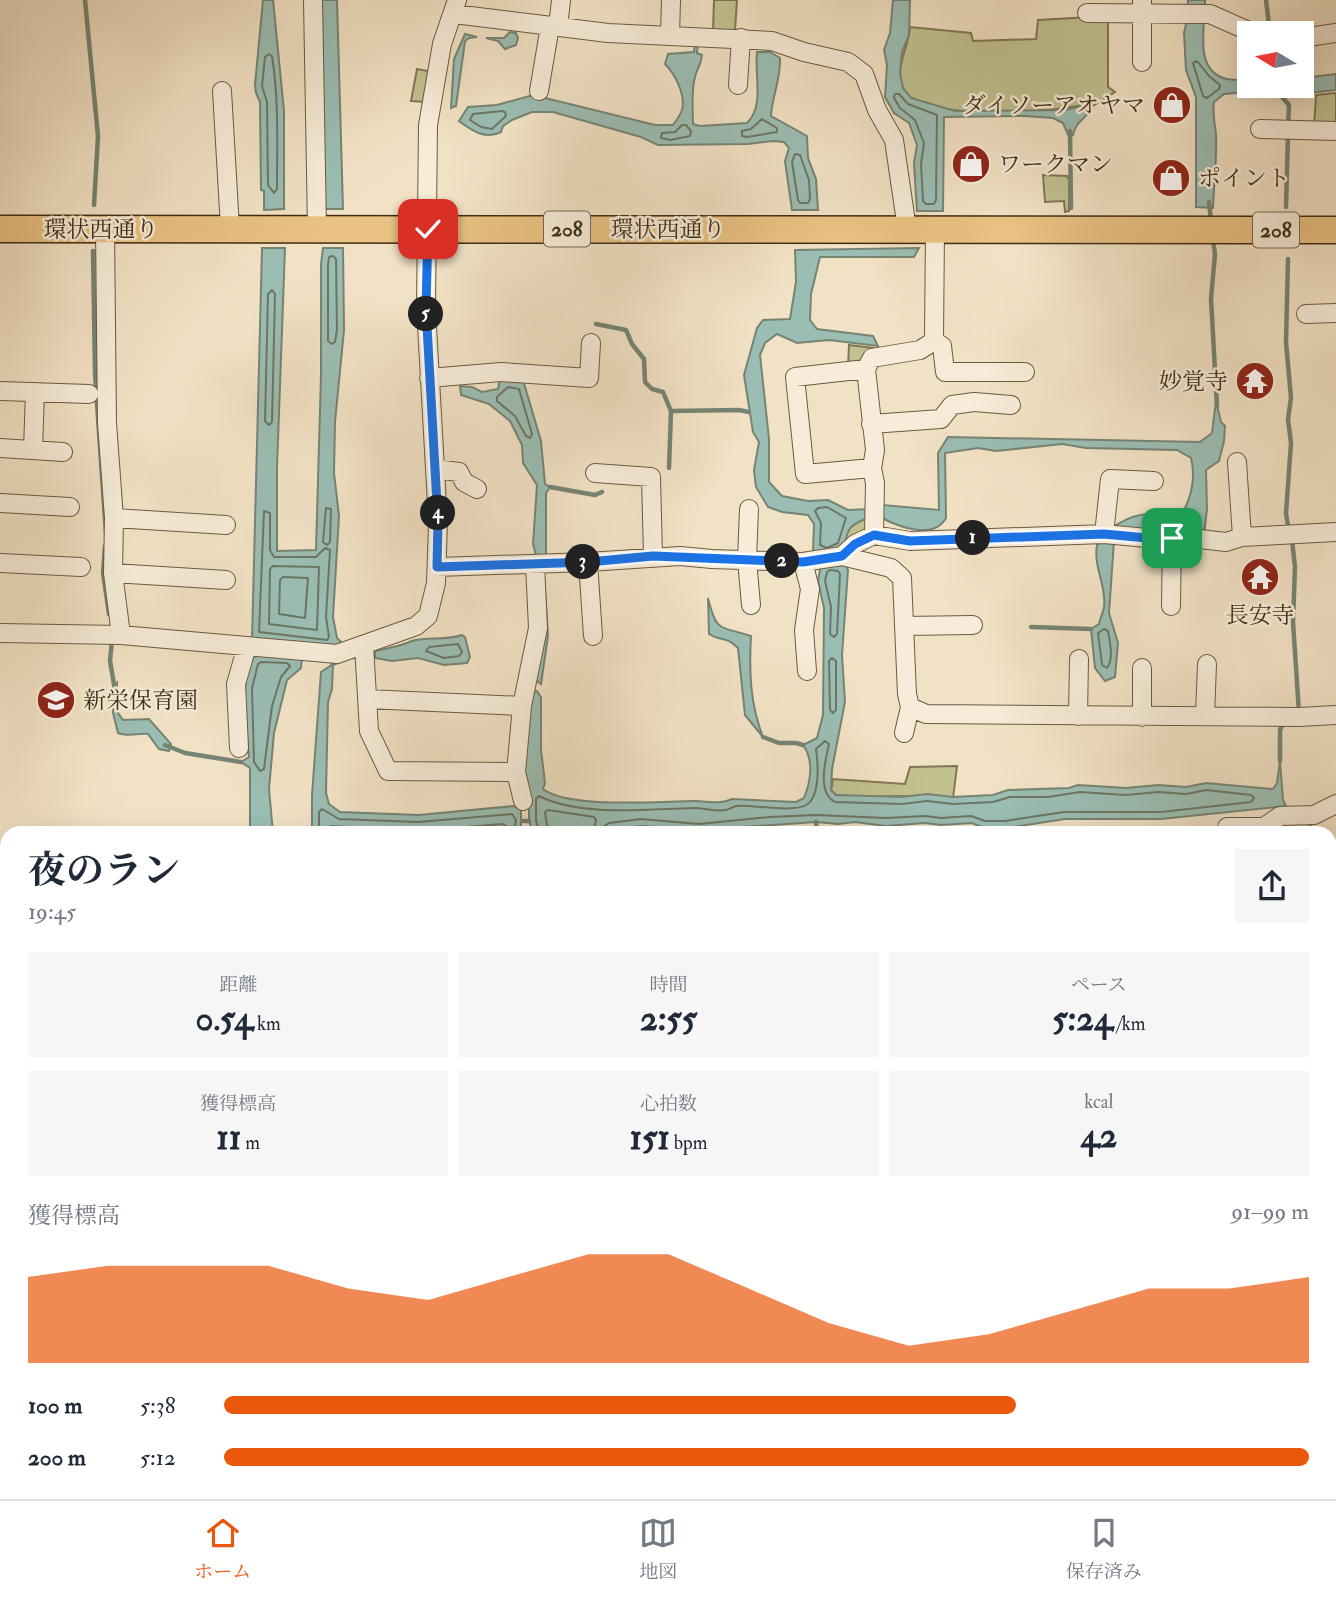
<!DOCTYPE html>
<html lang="ja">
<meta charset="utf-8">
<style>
:root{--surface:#fff;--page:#f6f6f7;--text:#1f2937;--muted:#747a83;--line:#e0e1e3;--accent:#ea580c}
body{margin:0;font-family:"IM FELL Double Pica","Noto Serif JP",serif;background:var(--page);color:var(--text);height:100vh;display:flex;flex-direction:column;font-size:26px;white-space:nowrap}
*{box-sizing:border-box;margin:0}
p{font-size:23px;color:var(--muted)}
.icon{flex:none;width:38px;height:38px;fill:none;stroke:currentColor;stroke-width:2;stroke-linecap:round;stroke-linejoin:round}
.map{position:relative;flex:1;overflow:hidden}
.side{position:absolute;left:0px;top:826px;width:1337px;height:674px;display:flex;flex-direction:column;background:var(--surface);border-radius:21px 21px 0 0;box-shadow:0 7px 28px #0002}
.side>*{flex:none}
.needle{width:46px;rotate:280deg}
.controls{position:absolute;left:1237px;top:21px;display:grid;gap:14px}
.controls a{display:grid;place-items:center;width:77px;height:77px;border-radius:0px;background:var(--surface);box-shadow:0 7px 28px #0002;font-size:35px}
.pin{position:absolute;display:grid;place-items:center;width:60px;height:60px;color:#fff;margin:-30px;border-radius:14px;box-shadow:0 4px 10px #0006}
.km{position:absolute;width:35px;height:35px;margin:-18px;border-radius:50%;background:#222;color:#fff;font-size:19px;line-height:35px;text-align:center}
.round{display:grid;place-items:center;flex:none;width:74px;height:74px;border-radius:0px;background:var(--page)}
.overview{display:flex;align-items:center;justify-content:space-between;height:119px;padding:0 28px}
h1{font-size:38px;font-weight:700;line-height:52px}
.metrics{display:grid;grid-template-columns:repeat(3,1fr);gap:10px;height:119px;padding:7px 28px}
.metrics div{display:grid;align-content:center;border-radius:0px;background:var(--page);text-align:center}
.metrics b{font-size:35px;font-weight:700}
.metrics small{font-size:19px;font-weight:400}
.metrics p{font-size:19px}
.chart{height:196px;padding:14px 28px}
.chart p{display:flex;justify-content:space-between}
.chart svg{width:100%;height:126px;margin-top:7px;fill:var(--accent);opacity:.7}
ul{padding:0 28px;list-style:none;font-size:23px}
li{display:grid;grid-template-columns:112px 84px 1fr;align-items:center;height:52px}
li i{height:18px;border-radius:9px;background:var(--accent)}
.tabs{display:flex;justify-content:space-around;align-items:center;height:98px;border-top:2px solid var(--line);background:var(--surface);font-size:19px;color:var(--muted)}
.tabs a{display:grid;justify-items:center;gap:4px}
.tabs .on{color:var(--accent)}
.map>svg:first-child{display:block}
.green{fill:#c2c190;stroke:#807752;stroke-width:2}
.water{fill:#9bbeb4;stroke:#768474;stroke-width:2}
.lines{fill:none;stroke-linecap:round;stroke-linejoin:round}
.shore{stroke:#6c7664;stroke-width:2}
.stream{stroke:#768474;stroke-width:4.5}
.minor-casing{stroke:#6b5a40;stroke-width:20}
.highway-casing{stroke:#3e2d14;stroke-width:29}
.minor{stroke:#f7ecd9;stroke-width:18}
.highway{stroke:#e9c182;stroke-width:26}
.route-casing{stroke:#fff;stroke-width:14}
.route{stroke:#1a73e8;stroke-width:9}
.labels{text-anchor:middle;stroke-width:5;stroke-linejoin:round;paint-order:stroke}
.shield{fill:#f7ecd9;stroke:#76664f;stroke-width:2}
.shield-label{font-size:21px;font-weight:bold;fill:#3e2d14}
.poi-label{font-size:23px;fill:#3e2d14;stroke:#f7ecd9;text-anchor:start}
.street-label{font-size:23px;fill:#3e2d14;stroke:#f7ecd9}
</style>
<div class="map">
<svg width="1336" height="1499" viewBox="0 0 1336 1499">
<rect width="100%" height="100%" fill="#f2e2c5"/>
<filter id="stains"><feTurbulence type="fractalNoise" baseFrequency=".00286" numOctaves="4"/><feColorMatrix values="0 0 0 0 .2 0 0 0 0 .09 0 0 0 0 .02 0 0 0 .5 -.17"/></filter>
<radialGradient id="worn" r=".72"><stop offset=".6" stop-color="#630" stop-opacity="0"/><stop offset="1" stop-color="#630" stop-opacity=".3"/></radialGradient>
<path class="green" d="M714,0H737L735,31H713Z
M1108,16V87L1115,92L1091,107L1086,104C1055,113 922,122 904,90C893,68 909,48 910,27L971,33L973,41L1036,39L1038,20Z
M417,69L433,72L426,102L411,101Z
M1336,93V127L1314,126L1316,95Z
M1043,175L1067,176L1069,180V211L1065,212L1064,201L1045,202Z
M849,345L873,348L857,366L848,367Z
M868,518L869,530L845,548V537L852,524Z
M957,766L953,798C914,793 875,799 836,795L831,790L833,779L905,784L910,767Z
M7,1020V1053L0,1050V1024Z
M176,1493H218L219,1499H173Z"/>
<path class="water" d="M263,0H273L284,111V209L264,210V191L261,190L260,102L256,93L255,85Z
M322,0H337L343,209H324Z
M893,0H910L909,35L902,52L900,73L903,88L911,98L955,111L1066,110L1086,104L1091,107C1088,119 1077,118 1073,135L1069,137L1063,123L1053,118L1025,116L944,117L943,211H917L914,163L917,145L909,123L894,113L885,97L887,65L884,50L890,33Z
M1188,0H1205C1206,25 1192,71 1227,79C1234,80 1242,80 1249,81L1250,86H1302V78L1336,74V90L1281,96L1249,92L1224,94L1214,102C1212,113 1215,123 1216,135C1217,159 1214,184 1213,208L1196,207V97L1186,70L1184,33L1188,15Z
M510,32L516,33L518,38L516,45L505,49L498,41L486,38H504Z
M465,34L477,37L469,38L465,41L456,106L451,108L454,59Z
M695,43H698L697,53L702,55C701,67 697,67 695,77C691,91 693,110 693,124L700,126L747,123C765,106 754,74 757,52H770L780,58C781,79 772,96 771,116L807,136L808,158L816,179L818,210H792L785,161L789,148L784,142L773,141L748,144L658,145L641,137L553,112H532L512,120L503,126L501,132C486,140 472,131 459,121L468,107L497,105L533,95L655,125H673C676,121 680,115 682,110C686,95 675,74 665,64L668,54L694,52Z
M262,248H285L277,468V551L316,550L321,375V264L323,248H343L344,330L335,422L334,473L339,516L333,617L337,638L345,646L252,640Z
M919,248L914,257H820L811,294L810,320L817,329L873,336L878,346L829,340L797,343L777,334L765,343L760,355L769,439V482L782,496L808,501L828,500L848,510L870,509L869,517C851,525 846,527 845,548L813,552L814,524L808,515L782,512L768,507L756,487L754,470L759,442L753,432L744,375L757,328L763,320L790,319L796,282L795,250Z
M500,379L523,380L541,441L545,484L550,487L546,493V559L544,574L548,636L541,684L535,679L537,559L533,544L537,485L523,463L522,445L510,421L489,404L461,395L460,386L472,387L482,392L498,389Z
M1216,401L1221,422L1225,426L1224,441L1219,461L1206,470L1207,509L1204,534L1118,528L1116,525C1126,519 1137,514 1149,514C1161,515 1171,519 1182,514C1192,496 1196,478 1191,458L1177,450L1086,448L1062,444L996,451L978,448L945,453L946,518C933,541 897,526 880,517L883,505L939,510L938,453L948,437L1200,442L1212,433Z
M1106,540L1114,541L1109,613L1118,643L1115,677L1105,681L1095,668L1091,629L1099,624C1100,619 1103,613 1104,607C1107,586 1093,567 1097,545Z
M821,564H845L848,570L842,655L845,702L832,769L831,790L836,795L902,797L927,794L953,797L993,795L1008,790L1069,788L1078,785L1126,788L1158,785L1186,787L1206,783L1273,789L1277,783L1280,761L1283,800L1286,806L1161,819H1065L1006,828H984L972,823L941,825L925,823L886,826L855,822L838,824L816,822L701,830L641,826L588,833H533L529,821V803L524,767L532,692L537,691L541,697V750L545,783L543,789C569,809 660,801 695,801C708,801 720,805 732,799L796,802L804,798C811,781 814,760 803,745L817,738L823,715L824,608L818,581Z
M708,598C716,632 719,626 751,636C749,671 750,704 763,737L745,715L738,648C725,635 721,642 709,634Z
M462,635L465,637L470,657L467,663L444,665L418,658L392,661L375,658V651C389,648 399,647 412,641C426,636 446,641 462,635Z
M255,655L302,658L301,668L287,680L274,733L269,789L273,833H250V768L241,762L249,757C247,729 238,678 255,655Z
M333,664L332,689L328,702L326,793L329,804L340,812L419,815L514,806L521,810V833H312V795L321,672Z
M117,683L116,710L123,720L149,719L171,744L169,751L159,749L148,734C138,733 127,737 118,733L113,713L114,687Z
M0,1229H7V1260H0Z
M1330,1420H1336V1451L1330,1452Z
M377,1493H417L413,1499H374Z"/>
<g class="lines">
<path class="shore" d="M269,54L272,56C279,100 277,145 277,189L274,193L268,185L267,102L262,86L265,57Z
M1197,61L1209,76L1220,85L1219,89L1207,98L1203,96L1193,63Z
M895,94H899L908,104L937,115L936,200L934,204H926L923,201L921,164L924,143L915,120L900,108L894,98Z
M502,111L505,112L506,116L492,129L481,127L470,120L473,114Z
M762,119L777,128V132L747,137L742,136V131L751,129Z
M682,125H686L691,131L690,136L670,140L661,138L662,133L675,132Z
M795,154L800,155L809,180L810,199L808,203H800L798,200L792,162Z
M333,256L336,259L337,330L335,342L332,344L328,341V265L329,257Z
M272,290L275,294L272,422L269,425L265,421L268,294Z
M508,387L519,389L532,434L530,438L526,436L515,416L497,401V397Z
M326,508L331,509L330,542L327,545L323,542Z
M818,508L827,507L846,518L838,543L827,548L820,545L821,523L815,511Z
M264,511L270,513V550L274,557H316L325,548L330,550L326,617L329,637L327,640L259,632Z
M273,566L319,567L317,630L269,624L270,569Z
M830,570L838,571L840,574L837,634L834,637L830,634L831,607L825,581L827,572Z
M283,577L308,578L305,618L279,614L280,580Z
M1104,629L1108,631C1110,643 1114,659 1107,668L1102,665L1098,633Z
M458,644L462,652L459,656L444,658L426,651L429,647Z
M832,658L836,661V710L833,713L830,710L829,661Z
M261,662L287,663L290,666L281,677L272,706L264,769L260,771L254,762L252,688L258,664Z
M319,833V812L322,809L339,819L418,822L512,814L516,820L514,833
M328,833V828L331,826L419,831L502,824L506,826L505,833
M539,833L536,820V799L539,796C581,817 647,809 694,808C704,808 716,812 726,810C730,809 733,807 736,806C753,804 800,815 810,802C820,790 818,763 816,749L825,741L829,744C825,761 817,793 835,802L902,804L927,801L953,804L993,802L1010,797H1048L1080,792L1126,795L1158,792L1186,794L1206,790L1251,795L1254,798L1251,802L1161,812H1064L1005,821H985L971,816L941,818L925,816L886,818L816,815L770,817L699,824L641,819L609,823L603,827L602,833
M548,833L545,812L548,810L594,817L596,820L593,833"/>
<path class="stream" d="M85,0L98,136L94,205
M1266,0L1270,33
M1273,86L1289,105L1288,126
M1070,131L1071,208
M1209,202L1211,221
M1286,207L1288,135
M1213,240L1215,254L1211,299L1217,406
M93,251L95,374L106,534
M1288,259L1286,342L1291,398L1288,419L1291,443L1286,513L1289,532
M596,324L626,330L632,344L644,359L645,382L652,389L663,392L671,411L739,410L749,412
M669,468L671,411
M550,487L595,495L602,492
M1292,540L1295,567L1293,622L1299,713
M105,546L103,573L109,614
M1031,627L1091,629
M112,640L110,661L115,690
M333,664L342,660
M763,737L779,743H796L803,745
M165,745L185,753L241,762
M1280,761V730L1284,721
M1309,820L1311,833
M523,821H529
M816,822L817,830
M1330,996V1002"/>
<g class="minor-casing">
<path id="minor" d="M313,0L317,229
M1087,13L1210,14L1253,33
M454,14L608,33L772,41L804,52L848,62L864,74L877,110L894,140L907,229
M558,27L561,0
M670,36L671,0
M1302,38L1336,33
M1142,62V0
M738,85L741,38
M222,91L230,228
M539,91L550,26
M1260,129L1336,131
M105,228L107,423L114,518L113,573L121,635
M1306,314L1336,313
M934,341L942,346L945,372H1025
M866,369L795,377L805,474L872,468
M429,378L501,372L589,378L591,343
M0,391L89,394
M871,424L941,419L952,405L974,402L1011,405
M0,448L63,452
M33,450L35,392
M1237,462L1242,537
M435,469L459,472L464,482L477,489
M595,473L651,477L653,556
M0,503L70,507
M749,509L747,560L751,605
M114,518L226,525
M1104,534L1110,479L1154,481
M874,535L875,483L872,468L875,450L866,369L872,358L920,350L934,341L935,229
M842,556L891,568L902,578L907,694L910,707L926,714L1299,717L1336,715
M588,562L593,636
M803,562L810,589L804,630L807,671
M0,563L81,567
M437,567L588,562L680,556L712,559L803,562L842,556L855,544L874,535L910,541L1104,534L1147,538L1200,539L1226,542L1242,537L1336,532
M113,573L226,580
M1171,606L1172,538
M904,626L973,625
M0,633L121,635L337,654L416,626L428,616L436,583L438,522L426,308L428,125L442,44L457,0
M364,645L369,731L388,771L516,772
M1142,668V717
M367,699L522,706
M1078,716L1079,659
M1205,716L1207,664
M904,733L910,707
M239,748L236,684L247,646
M523,801L516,772L522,706L538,628L535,564
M1227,827H1264L1280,816L1314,815L1336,804
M1330,1128L1336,1083
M1330,1146L1336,1147
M0,1216H7
M0,1344L7,1351
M1295,1493L1336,1496
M37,1499L39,1493
M255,1499L259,1493
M364,1499L366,1493
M1256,1499V1493"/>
</g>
<g class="highway-casing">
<path id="highway" d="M0,229L1336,230"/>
</g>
<use href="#minor" class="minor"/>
<use href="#highway" class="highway"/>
</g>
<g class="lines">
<g class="route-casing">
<path id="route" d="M428,229L426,308L438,522L437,567L588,562L653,556L803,562L842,556L855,544L874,535L910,541L1104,534L1147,538H1172"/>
</g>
<use href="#route" class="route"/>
</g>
<defs>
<g id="shop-disc" transform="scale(2.0125)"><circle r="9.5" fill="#8f2418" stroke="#f7ecd9"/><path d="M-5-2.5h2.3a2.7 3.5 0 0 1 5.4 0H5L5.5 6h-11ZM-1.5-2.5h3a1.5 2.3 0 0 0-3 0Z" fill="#fff"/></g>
<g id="temple-disc" transform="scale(2.0125)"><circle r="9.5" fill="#8f2418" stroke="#f7ecd9"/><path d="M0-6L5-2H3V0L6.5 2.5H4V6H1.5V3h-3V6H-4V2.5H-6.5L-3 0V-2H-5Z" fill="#fff"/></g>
<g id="school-disc" transform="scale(2.0125)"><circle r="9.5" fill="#8f2418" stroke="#f7ecd9"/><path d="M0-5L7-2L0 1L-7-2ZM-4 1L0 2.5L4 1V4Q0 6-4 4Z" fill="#fff"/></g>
</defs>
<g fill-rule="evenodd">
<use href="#shop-disc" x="1172" y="105"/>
<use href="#shop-disc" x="971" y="164"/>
<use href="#shop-disc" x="1171" y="178"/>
<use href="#temple-disc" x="1255" y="381"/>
<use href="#temple-disc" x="1260" y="577"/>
<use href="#school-disc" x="56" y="700"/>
</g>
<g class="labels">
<g class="shield">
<rect x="544" y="211.5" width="46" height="35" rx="5"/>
<rect x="1253" y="212.5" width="46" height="35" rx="5"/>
</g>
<g class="shield-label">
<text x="567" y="236">208</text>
<text x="1276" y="237">208</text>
</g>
<g class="poi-label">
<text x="1145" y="113" text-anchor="end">ダイソーアオヤマ</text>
<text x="998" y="172">ワークマン</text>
<text x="1198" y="186">ポイント</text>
<text x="1228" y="389" text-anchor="end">妙覚寺</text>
<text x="1260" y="623" text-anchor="middle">長安寺</text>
<text x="83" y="708">新栄保育園</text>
</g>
<g class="street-label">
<text x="101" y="237">環状西通り</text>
<text x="668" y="237">環状西通り</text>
</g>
</g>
<rect width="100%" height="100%" filter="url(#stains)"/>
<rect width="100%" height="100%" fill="url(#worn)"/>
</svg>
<div class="controls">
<a><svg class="needle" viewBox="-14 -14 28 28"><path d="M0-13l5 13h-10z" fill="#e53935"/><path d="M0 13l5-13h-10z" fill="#747a83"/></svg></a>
</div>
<div class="pin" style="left:1172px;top:538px;background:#1e9e55"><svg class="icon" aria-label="arrive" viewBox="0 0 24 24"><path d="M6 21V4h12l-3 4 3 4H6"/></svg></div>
<div class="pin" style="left:428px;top:229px;background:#d93025"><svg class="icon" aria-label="check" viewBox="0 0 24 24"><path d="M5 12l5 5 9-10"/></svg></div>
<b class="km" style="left:973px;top:538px">1</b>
<b class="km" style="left:782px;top:561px">2</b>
<b class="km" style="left:583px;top:562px">3</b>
<b class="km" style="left:438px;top:513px">4</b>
<b class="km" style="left:426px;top:314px">5</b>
<section class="side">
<div class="overview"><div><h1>夜のラン</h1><p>19:45</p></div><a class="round"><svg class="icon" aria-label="share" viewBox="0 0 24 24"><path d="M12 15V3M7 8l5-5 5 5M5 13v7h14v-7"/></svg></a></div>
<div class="metrics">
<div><p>距離</p><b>0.54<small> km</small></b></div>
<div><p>時間</p><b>2:55</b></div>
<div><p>ペース</p><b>5:24<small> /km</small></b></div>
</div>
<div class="metrics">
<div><p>獲得標高</p><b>11<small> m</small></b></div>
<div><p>心拍数</p><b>151<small> bpm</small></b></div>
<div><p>kcal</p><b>42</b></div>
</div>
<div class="chart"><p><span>獲得標高</span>91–99 m</p>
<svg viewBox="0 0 160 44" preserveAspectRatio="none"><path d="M0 44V14L10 10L20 10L30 10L40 18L50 22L60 14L70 6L80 6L90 18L100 30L110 38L120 34L130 26L140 18L150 18L160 14V44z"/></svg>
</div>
<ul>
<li><b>100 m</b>5:38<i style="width:73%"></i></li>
<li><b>200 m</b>5:12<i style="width:100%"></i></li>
</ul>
</section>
</div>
<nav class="tabs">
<a class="on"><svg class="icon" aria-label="home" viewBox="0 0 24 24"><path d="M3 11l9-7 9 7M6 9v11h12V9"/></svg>ホーム</a>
<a><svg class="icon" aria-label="map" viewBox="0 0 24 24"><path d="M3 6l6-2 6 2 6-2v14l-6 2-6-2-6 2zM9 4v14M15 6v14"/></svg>地図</a>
<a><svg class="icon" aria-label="saved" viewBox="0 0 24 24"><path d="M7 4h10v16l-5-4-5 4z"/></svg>保存済み</a>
</nav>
